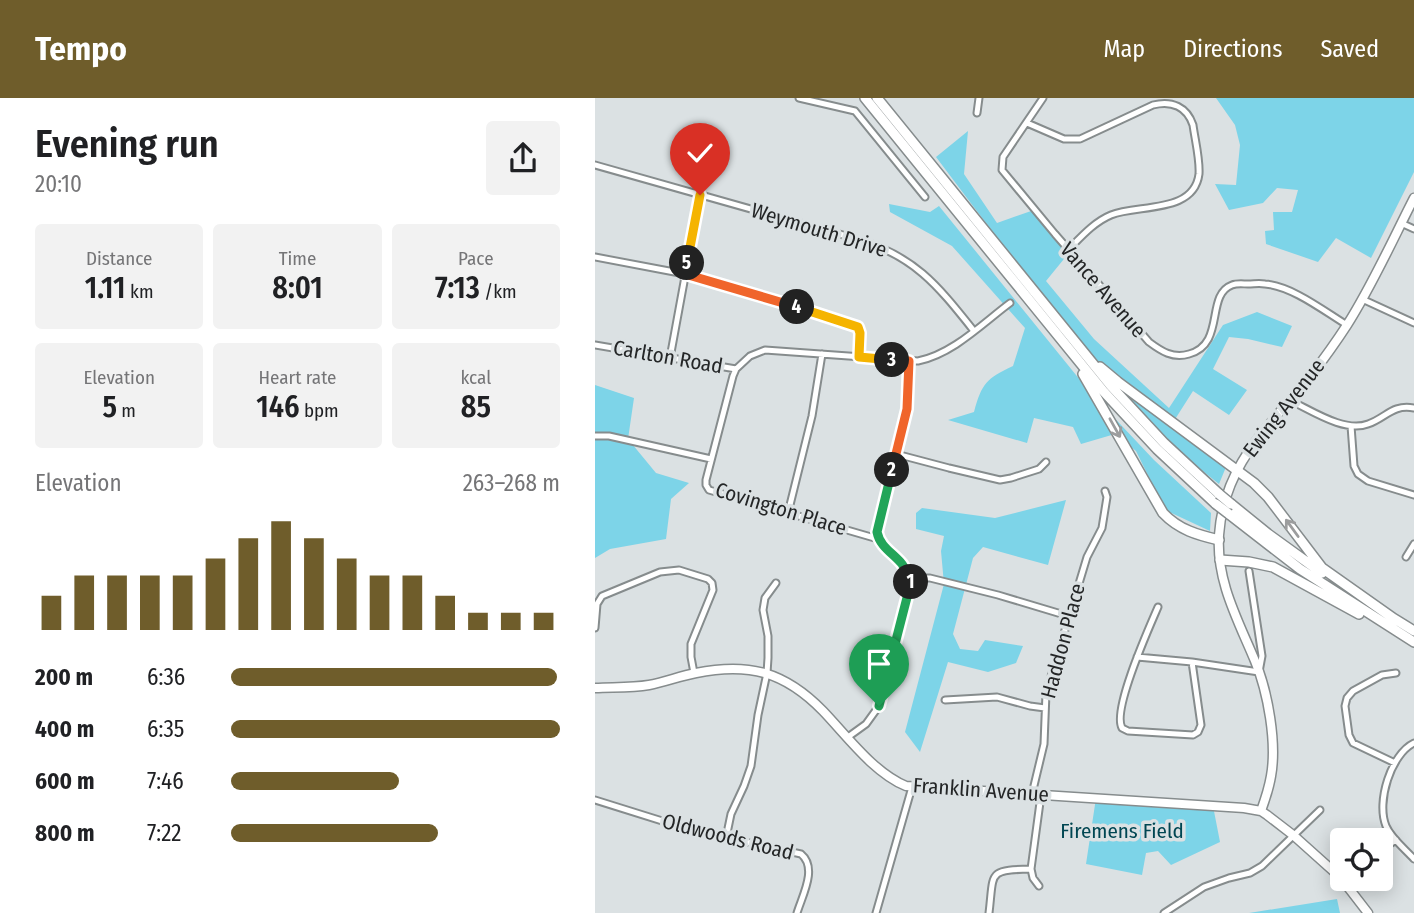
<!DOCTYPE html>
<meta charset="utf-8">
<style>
:root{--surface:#fff;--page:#f2f2f2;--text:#202124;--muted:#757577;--accent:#6f5d2b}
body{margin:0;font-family:"Fira Sans Condensed",sans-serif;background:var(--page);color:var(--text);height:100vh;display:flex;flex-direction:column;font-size:26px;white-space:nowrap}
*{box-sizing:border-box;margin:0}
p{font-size:23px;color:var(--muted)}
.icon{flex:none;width:38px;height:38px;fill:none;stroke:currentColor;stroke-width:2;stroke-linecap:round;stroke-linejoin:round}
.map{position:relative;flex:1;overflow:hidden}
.side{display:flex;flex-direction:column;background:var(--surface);width:595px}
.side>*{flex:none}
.fabs{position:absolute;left:735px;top:730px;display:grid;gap:14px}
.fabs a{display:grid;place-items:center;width:63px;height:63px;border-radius:7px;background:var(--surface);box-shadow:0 4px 18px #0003;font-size:35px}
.pin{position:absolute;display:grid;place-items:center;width:60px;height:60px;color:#fff;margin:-72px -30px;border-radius:50% 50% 50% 0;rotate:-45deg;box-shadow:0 0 7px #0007}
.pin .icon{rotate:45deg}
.km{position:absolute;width:35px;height:35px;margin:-18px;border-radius:50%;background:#222;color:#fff;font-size:19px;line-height:35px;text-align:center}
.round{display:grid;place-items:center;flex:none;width:74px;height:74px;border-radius:7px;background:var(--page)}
.headline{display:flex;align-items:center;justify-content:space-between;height:119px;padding:0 35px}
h1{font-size:38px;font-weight:600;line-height:52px}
.stats{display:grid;grid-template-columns:repeat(3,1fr);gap:10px;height:119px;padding:7px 35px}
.stats div{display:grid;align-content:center;border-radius:7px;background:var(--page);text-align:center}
.stats b{font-size:30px;font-weight:600}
.stats small{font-size:19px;font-weight:400}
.stats p{font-size:19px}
.chart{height:196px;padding:14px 35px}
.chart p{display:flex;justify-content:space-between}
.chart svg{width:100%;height:126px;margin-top:7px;stroke:var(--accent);stroke-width:6}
ul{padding:0 35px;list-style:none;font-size:23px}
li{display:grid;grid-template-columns:112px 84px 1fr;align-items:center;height:52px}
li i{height:18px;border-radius:9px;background:var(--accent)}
header{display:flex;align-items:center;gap:42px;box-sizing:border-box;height:98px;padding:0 35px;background:var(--accent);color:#fff}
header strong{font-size:33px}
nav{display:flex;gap:38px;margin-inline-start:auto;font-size:24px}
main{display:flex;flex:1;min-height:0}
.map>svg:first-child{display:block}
.green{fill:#7dd4e8}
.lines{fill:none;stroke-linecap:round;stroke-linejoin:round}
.minor-casing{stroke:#868c8d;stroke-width:9}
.primary-casing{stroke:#868c8d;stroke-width:11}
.trunk-casing{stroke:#868c8d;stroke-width:12}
.minor{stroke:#fff;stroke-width:5}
.primary{stroke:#fff;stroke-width:8}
.trunk{stroke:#fff;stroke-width:9}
.trunk-bridge-casing{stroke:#868c8d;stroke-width:12;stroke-linecap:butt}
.trunk-bridge{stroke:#fff;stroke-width:9}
.oneway{stroke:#9c9d9e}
.split-1-casing{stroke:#fff;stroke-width:14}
.split-2-casing{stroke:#fff;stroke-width:14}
.split-3-casing{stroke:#fff;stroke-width:14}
.split-4-casing{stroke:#fff;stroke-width:14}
.split-5-casing{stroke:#fff;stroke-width:14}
.split-6-casing{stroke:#fff;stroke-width:14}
.split-1{stroke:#22a559;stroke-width:9}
.split-2{stroke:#22a559;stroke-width:9}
.split-3{stroke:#f0652b;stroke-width:9}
.split-4{stroke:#f5b400;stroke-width:9}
.split-5{stroke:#f0652b;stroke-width:9}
.split-6{stroke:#f5b400;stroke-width:9}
.labels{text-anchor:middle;stroke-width:7;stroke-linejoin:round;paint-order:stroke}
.street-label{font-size:21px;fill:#242627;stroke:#dbe1e3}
.park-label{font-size:21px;fill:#004652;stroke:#dbe1e3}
</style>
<header>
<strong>Tempo</strong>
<nav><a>Map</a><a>Directions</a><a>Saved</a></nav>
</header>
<main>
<section class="side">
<div class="headline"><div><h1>Evening run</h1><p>20:10</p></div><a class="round"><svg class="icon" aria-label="share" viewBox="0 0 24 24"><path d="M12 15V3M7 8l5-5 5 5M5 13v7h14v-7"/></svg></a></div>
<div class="stats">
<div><p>Distance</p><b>1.11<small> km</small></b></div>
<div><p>Time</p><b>8:01</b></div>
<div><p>Pace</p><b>7:13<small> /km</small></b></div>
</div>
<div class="stats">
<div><p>Elevation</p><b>5<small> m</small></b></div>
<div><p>Heart rate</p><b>146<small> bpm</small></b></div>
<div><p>kcal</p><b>85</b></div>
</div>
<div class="chart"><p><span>Elevation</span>263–268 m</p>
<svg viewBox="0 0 160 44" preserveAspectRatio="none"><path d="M5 44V32M15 44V25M25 44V25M35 44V25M45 44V25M55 44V19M65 44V12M75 44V6M85 44V12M95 44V19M105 44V25M115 44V25M125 44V32M135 44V38M145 44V38M155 44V38"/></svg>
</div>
<ul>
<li><b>200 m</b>6:36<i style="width:99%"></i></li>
<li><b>400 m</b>6:35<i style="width:100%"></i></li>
<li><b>600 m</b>7:46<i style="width:51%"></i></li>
<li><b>800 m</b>7:22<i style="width:63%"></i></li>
</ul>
</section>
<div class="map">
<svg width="819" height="815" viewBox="0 0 819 815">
<rect width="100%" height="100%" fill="#dbe1e3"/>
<path class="green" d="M621,0H819V74L776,160L741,140L723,164L671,146L670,133L679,132L678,114H697L703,92L682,90L668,105L634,112L620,86L641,87L645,47L640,27Z
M373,33L369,76L402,125L439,112L473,156L451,183L499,241L574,310L628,227L662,214L697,228L687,249L653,241L634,239L618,271L652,292L634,317L598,293L577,326L631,369L624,386C578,351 540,309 503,265C446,199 394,129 341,59Z
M294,106L335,114L344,108L494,293L559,362L616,415L615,433L570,412L541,353L520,336L486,346L478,329L439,320L432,345L353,322L379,314C387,285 391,281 418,268L430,230L357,148L295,114Z
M0,287L39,300L33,341L61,375L94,385L76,401L71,441L15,451L0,460Z
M471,402L453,467L388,449L378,460L358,536L365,551L383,553L390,542L428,548L421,565L393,574L353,564L325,654L310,634L349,486L346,453L349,438L321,431V415L327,410L400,420Z
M501,700L618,708L625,744L576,767L563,753L551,755L547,777L491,766Z
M742,801L745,815H654Z"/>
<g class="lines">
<g class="minor-casing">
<path id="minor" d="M204,0L260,13L330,99
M448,0L408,59L407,72L460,136L554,244C566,253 578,261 594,256C631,246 610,197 637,187C642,185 648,186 653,186C659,186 664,185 670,186C697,188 729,213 752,227
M382,15L384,0
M432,25L469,41H485L558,7C577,2 592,9 598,27C600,42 605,61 604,76C599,116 543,106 516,117C499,124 486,139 473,152
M0,67L262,141C320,158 343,188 379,233
M806,125L819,131
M0,159L90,176L260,227L265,235L263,259
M767,201L819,225
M0,247L141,271L155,258L170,252L323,263C358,256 388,225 415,205
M75,260L105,97
M141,271L138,278L111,382V387L114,392L283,441L305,465L312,476L318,480H335L403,497L473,518
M694,302C716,312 749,335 773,326C791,320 797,306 819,310
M756,328L759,368L763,376L773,383L819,397
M0,338H14L116,361
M301,356L354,370L405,382L416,380L444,371L451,364
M193,415L217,318L227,256
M283,441L282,434L284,422L312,311L314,263
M811,459L819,446
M563,509C554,530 517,612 527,630L533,633L598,637L603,634L606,627L597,564
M0,530L2,506L7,498L65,474L84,472L113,481L117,485L118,492L96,546V559L99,575
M542,559L597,564L664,574L667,558L654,473
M350,602L402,599L435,608L450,610
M253,639L271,626L284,608L318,480
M819,645C796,656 781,704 791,728C796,740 810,751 819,761
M800,665L758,645L754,637L750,608L752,600L758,593L787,577L801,575
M437,696L449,646L451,595L492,459L507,430L512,399L510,393
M0,702L96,732L206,756C223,770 207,798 202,815
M131,740L136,716L149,688L156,668L163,617L172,575L173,560V538L168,512L170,500L181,485
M786,752L801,742
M444,788L438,780L436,771L446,697
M281,815L317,689
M394,815C399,774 392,772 436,771
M569,815L609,789L634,780L655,775L667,768L725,712"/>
</g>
<g class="primary-casing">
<path id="primary" d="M0,590C18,589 36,590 54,587C70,584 85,578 101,575C154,564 190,574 228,613C252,638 279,675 311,688L649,710L666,713L672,717L698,737L746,780L773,815
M666,713C670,702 674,690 676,678C682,645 673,594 660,563C643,522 621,483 624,437C629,366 673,330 715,279C728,262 741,244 752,227C777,188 798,141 819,100"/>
</g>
<g class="trunk-casing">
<path id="trunk" d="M270,0L509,294L562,351L621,406
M282,0L516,288L569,345L624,396
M505,269L523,284L659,385L673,399L727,470L802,523
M488,276L568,415C584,432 603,437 624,442
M636,406L673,436L727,475
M634,416L705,471L819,544
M625,462L654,464L678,469L764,516
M798,520L819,533"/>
</g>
<use href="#minor" class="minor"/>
<use href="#primary" class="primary"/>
<use href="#trunk" class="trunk"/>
<g class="trunk-bridge-casing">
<path id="trunk-bridge" d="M624,396L636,406
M621,406L634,416"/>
</g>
<use href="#trunk-bridge" class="trunk-bridge"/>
</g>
<defs><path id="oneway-shaft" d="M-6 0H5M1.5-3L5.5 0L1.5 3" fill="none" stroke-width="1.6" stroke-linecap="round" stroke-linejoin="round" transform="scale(1.75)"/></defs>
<g class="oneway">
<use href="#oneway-shaft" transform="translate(520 330) rotate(61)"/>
<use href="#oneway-shaft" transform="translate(697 430) rotate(-126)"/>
</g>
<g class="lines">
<g class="split-1-casing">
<path id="split-1" d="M284,608L316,484"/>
</g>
<g class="split-2-casing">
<path id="split-2" d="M297,372L282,434C285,449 298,455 307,466C311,472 311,476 317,480L316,484"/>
</g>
<g class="split-3-casing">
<path id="split-3" d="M297,262L314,263L312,311L297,372"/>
</g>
<g class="split-4-casing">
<path id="split-4" d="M202,209L263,229L265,235L264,259L297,262"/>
</g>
<g class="split-5-casing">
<path id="split-5" d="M92,165L90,176L202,209"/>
</g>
<g class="split-6-casing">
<path id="split-6" d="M92,165L105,97"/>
</g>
<use href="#split-1" class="split-1"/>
<use href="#split-2" class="split-2"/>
<use href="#split-3" class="split-3"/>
<use href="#split-4" class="split-4"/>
<use href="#split-5" class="split-5"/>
<use href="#split-6" class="split-6"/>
</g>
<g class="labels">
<g class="street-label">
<text transform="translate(224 132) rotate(17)" y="7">Weymouth Drive</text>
<text transform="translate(508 192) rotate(49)" y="7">Vance Avenue</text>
<text transform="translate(73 259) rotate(10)" y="7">Carlton Road</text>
<text transform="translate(689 310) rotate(-52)" y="7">Ewing Avenue</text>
<text transform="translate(186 411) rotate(17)" y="7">Covington Place</text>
<text transform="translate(468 543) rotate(-75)" y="7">Haddon Place</text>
<text transform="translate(386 692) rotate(4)" y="7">Franklin Avenue</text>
<text transform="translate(133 739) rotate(14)" y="7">Oldwoods Road</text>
</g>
<g class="park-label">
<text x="527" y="740">Firemens Field</text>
</g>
</g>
</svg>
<div class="fabs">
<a><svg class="icon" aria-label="locate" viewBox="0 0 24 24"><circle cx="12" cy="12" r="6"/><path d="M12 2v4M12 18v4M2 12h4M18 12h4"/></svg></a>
</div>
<div class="pin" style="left:284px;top:608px;background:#1e9e55"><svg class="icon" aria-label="arrive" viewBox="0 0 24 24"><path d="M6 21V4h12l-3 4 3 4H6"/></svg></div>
<div class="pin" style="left:105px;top:97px;background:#d93025"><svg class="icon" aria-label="check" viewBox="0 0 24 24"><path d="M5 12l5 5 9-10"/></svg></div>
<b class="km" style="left:316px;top:484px">1</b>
<b class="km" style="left:297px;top:372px">2</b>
<b class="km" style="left:297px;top:262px">3</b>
<b class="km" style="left:202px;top:209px">4</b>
<b class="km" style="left:92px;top:165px">5</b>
</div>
</main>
